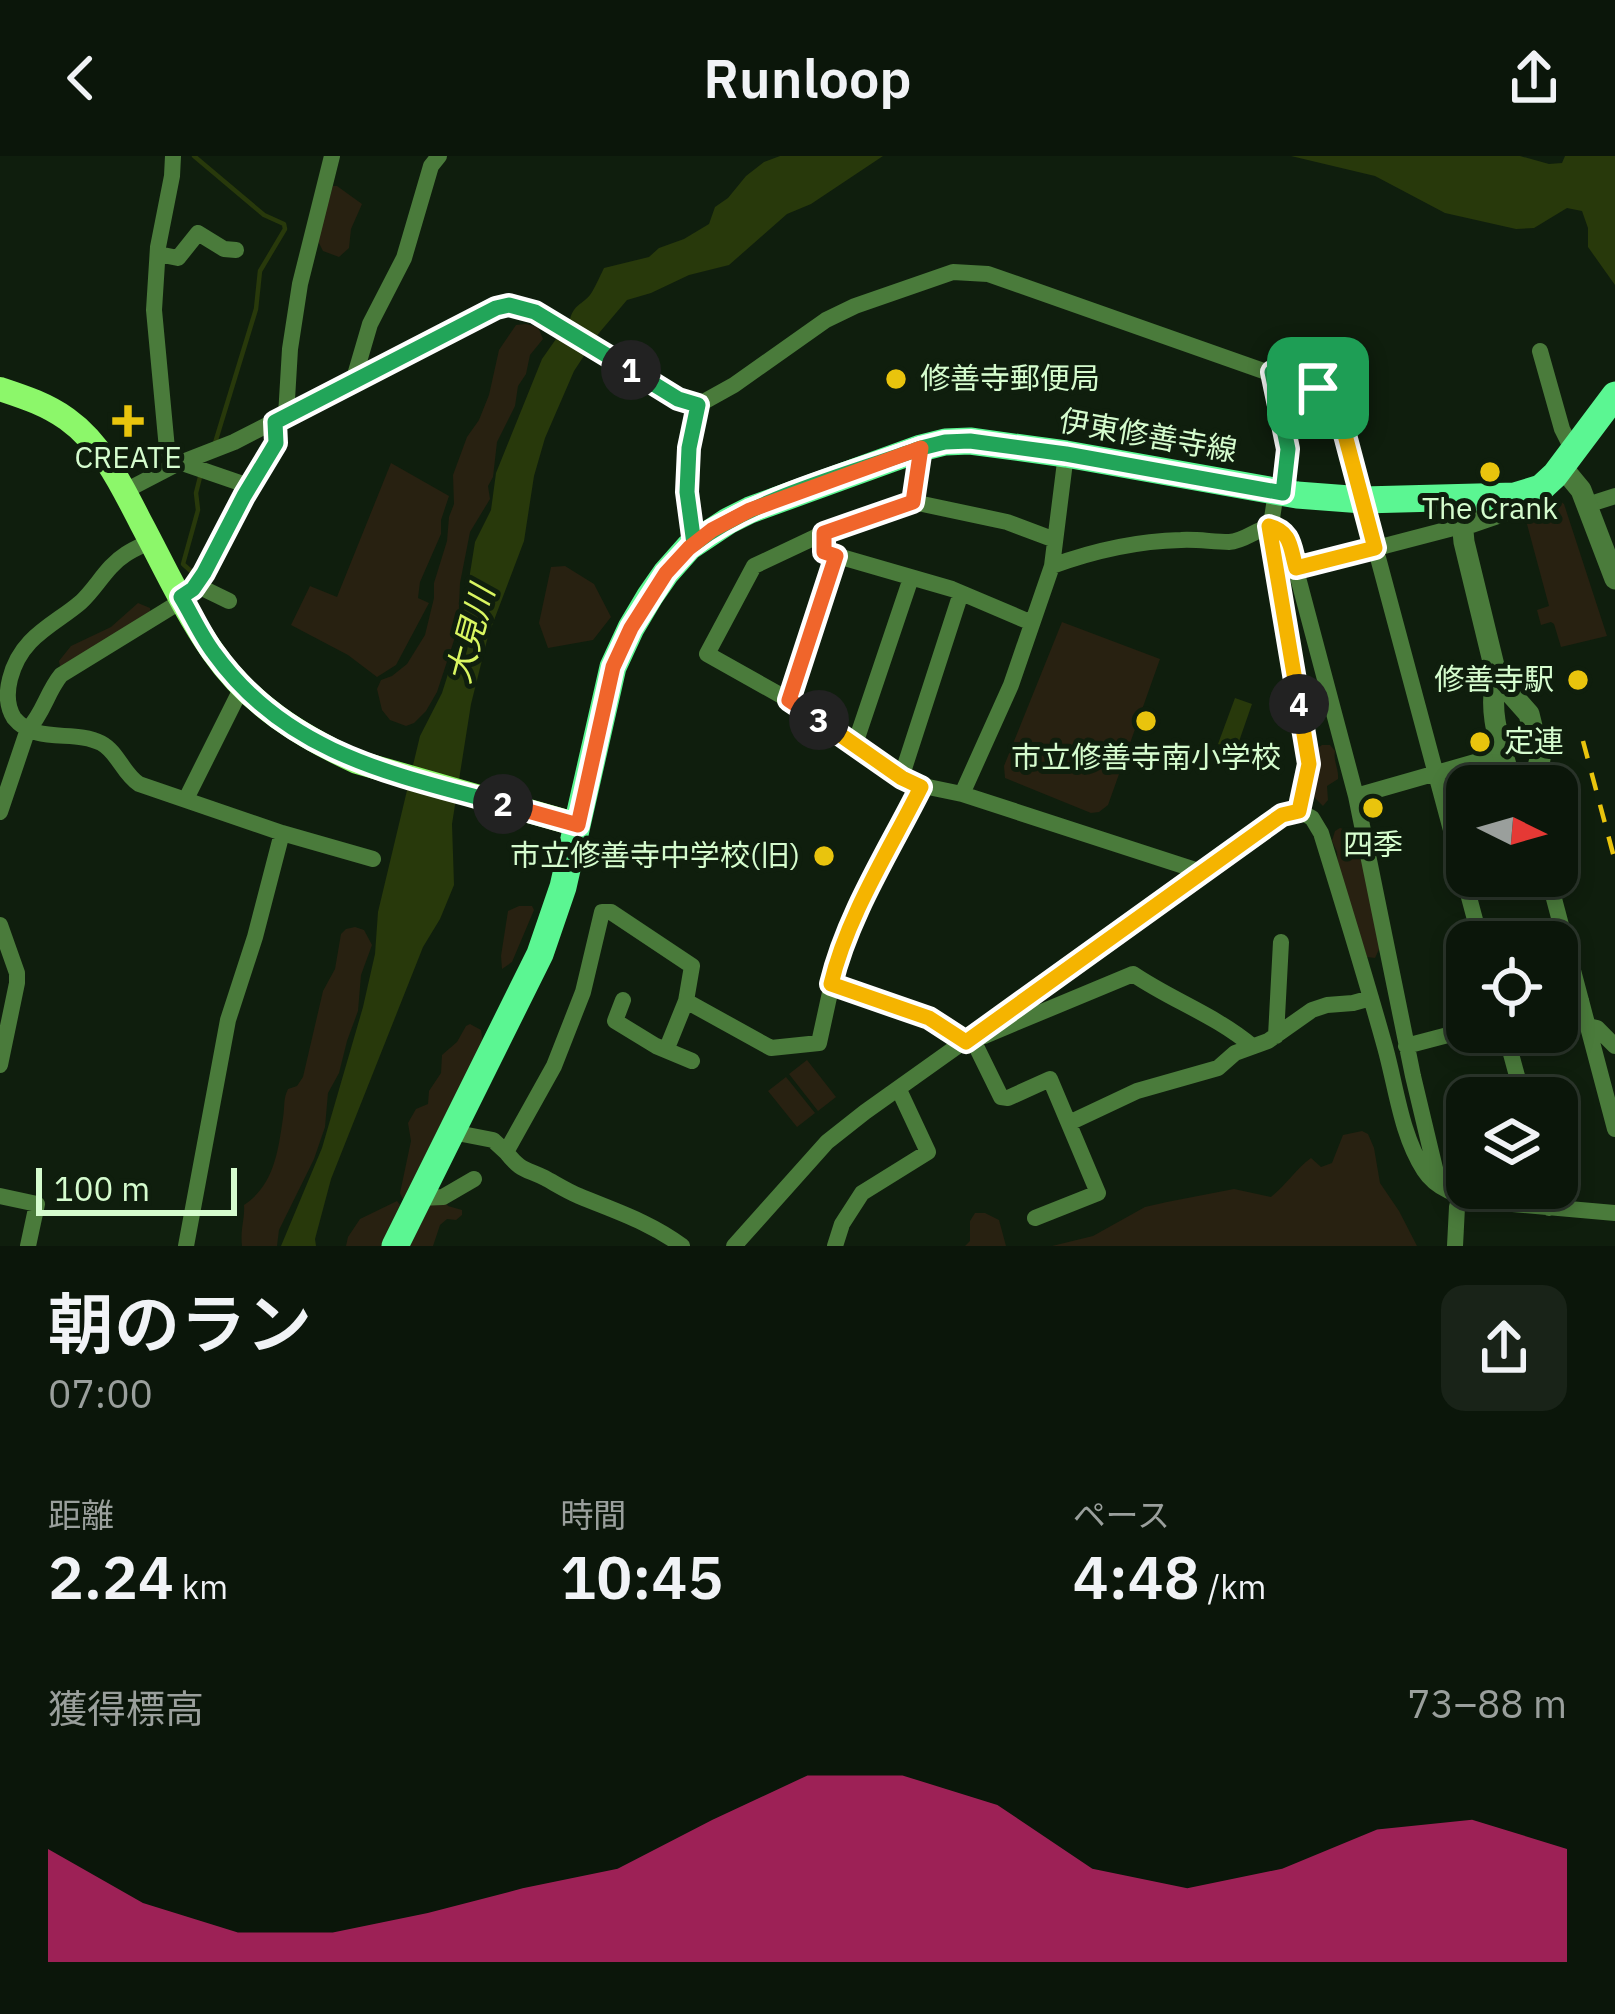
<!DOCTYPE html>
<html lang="ja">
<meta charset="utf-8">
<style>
:root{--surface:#0b160a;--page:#192318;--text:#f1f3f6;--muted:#9a9f9c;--line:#2b352b;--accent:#db2777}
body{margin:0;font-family:"IBM Plex Sans","Noto Sans JP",sans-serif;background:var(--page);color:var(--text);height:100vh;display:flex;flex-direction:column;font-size:45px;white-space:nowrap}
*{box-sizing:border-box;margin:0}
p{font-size:39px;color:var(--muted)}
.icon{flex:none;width:66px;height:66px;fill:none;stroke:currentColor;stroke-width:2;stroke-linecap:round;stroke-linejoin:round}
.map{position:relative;height:1090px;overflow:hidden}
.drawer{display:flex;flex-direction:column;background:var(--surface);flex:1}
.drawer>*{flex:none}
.needle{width:78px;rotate:95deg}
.buttons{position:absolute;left:1446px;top:609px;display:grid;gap:24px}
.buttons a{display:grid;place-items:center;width:132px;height:132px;border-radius:24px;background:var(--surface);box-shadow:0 6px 18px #0003,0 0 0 3px var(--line);font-size:60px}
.scale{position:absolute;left:36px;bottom:30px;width:201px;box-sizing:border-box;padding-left:12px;border:6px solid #d5fcce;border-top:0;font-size:33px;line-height:42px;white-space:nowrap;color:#d5fcce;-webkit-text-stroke:9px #0f1e0d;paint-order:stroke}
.pin{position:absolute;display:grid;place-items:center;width:102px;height:102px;color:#fff;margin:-51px;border-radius:24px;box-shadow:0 6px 18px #0006}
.km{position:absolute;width:60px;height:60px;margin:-30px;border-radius:50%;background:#222;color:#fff;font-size:33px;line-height:60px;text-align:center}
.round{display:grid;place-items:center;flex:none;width:126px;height:126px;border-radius:24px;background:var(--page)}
.headline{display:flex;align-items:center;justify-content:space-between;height:204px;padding:0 48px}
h1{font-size:66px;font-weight:600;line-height:90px}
.metrics{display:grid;grid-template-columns:repeat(3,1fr);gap:18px;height:204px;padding:12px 48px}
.metrics div{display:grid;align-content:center}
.metrics b{font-size:60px;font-weight:600}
.metrics small{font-size:33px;font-weight:400}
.metrics p{font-size:33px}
.chart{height:336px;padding:24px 48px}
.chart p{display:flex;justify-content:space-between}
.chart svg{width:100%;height:216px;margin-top:12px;fill:var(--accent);opacity:.7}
header{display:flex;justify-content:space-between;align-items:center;height:156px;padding:0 48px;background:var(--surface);font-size:54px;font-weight:600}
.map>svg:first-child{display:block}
.green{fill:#282111}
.water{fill:#28390b}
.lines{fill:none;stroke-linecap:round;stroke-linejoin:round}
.stream{stroke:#28390b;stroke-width:4.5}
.minor{stroke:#4a7b3b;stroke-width:16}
.tertiary{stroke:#4a7b3b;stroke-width:21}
.secondary{stroke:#8cf76a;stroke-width:24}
.primary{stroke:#5bf692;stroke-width:27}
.rail{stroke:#e9c40d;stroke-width:4.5;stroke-dasharray:18 15;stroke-linecap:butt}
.split-1-casing{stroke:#fff;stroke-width:24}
.split-2-casing{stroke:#fff;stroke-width:24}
.split-3-casing{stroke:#fff;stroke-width:24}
.split-4-casing{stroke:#fff;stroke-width:24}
.split-5-casing{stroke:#fff;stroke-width:24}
.split-1{stroke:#22a559;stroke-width:15}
.split-2{stroke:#22a559;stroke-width:15}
.split-3{stroke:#f0652b;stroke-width:15}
.split-4{stroke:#f5b400;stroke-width:15}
.split-5{stroke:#f5b400;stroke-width:15}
.poi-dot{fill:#e9c40d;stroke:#0f1e0d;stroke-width:4.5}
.labels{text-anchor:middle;stroke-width:10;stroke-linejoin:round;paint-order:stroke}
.poi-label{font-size:30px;fill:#d5fcce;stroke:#0f1e0d}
.street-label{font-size:30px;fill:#d5fcce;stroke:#0f1e0d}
.water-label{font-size:33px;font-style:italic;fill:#d9f661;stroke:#0f1e0d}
</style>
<header><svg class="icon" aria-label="back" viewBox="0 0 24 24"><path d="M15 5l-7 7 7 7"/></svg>Runloop<svg class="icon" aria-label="share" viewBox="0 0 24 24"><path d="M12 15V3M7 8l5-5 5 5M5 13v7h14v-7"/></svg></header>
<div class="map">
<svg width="1615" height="1090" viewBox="0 0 1615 1090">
<rect width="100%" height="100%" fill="#0f1e0d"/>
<path class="green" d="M333,30H337L362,48L351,73L349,92L339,101L323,95L317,83Z
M526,168L538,171L543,183L530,199L526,218L518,230L515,250L497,286L493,321L488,330L490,343L470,376L460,427L458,472L437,536L426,555L414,567L406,570L390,564L382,554L377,533L381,524L392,520L407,508L425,479L434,442V427L447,385L449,361L454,348L453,319L467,281L479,264L489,239L499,194L516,169Z
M391,307L449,340L441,364V378L420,426L418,442L429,447L396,509L377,521L348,499L291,469L310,430L337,441Z
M1549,343H1557L1564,348L1607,480L1561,491L1554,468L1551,466L1541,469L1537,454L1549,450L1524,357Z
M565,410L594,428L611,461L593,484L548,492L539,467L551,411Z
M138,447L150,452V456L66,510H60L59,505L71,490L111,471Z
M1062,466L1160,503L1108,649L1099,656L1091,657L1005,622L1004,610Z
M1322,589H1330L1335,595C1333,605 1339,613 1338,623L1327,630L1328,644L1323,650L1311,638L1314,595Z
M1340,672L1354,676L1360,684L1382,787L1375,802L1367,801L1338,712L1337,696L1332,685L1335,675Z
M519,750H532L534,754L512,806L502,813L501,800L508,755Z
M355,771L364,774L372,789L361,819L358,855L347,885L339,917L328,937L325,971L314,1003L279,1074L277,1090H242C240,1073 245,1063 244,1049C274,1029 278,996 283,962C285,950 283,943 288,933L297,930L303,921L323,835L335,813L341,778L346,773Z
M470,868L481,874L483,887L404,1046L400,1037L411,985L408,967L416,953L428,948L429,935L441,917L442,899L457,886L466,870Z
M807,904L836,941L818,955L789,918Z
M786,921L815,957L797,971L768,935Z
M1362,975L1368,978L1374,992L1380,1027L1399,1055L1417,1090H1052L1093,1080L1145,1051L1167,1046L1234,1033L1271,1041C1286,1029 1296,1013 1311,1002L1321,1011L1332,1007L1343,979Z
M397,1045L401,1050C396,1065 386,1075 382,1090H346L348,1081L360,1063Z
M445,1045L448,1050L462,1054V1059L456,1064L447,1063L440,1069L433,1090H407L425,1048Z
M975,1057H985L999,1064L1006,1090H965L970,1085V1065Z"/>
<path class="water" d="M780,0H883L811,48L787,58L729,109L689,119L651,137L627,144L599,177L574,215L545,282L534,320L524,385L488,480L471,548L452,668L454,729L440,763L423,791L331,1023L315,1083L316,1090H281L322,992L363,851L375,798L378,756L420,580L442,537L460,480L475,386L491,354L496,317L542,203L570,163C575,146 584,149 592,136C596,129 600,120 604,112L649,101L659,92L684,83L709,68L715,51L728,42L746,20L764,6Z
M1291,0H1520L1549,8L1562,7L1565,0H1615V129L1588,91V72L1582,55L1567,52L1534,72L1516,73L1445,57L1375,20Z
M1235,542L1252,548L1236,594L1218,588Z"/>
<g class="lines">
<path class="stream" d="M194,0L264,59L284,68L285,73L260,115L256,153L215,287
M193,417L183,408L198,354L196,337L200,321"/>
<path class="minor" d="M173,0L172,20L158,91L154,154L167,293L175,309
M158,98L178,102L198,77L224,93L236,94
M1540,195L1562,273L1573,295
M1272,216L1288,293L1283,337
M353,226L370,168L404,102L431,10L439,0
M286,260L290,193L300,128L332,0
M182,307L249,330
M125,335L175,309L234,286L497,152L509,149L535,156L678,243L698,249L734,229L826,164L855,150L953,116L988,118L1332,239L1336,245L1481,786
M1276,336L1269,382L1308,589L1309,608L1299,655
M913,346L921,292
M1587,349L1615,340
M824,377V396L952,433L1032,467
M1055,384L1007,366L913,346L824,377L754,410L707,498L789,544L909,627L962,638L1202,716
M151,385C143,389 133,393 126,398C107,410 97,431 81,446C65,460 45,470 30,486C12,505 0,540 14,562C36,589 74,573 101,587C118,596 123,618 139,628L282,677L255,781L228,864L186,1090
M694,387L687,336L689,291L698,249
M1052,410C1093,395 1137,385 1181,384C1197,383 1213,386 1229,386C1252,385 1267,358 1287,380L1356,640L1413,920L1439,1029
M1296,413L1461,370
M196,429L229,445
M181,441L193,433L204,417L244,341L276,288L275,265
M789,544L835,400
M855,588L911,422
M901,622L961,437
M962,638L1011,529L1052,410L1066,298
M1356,640L1503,598
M186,643L242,531
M1299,655L1312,662L1321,677C1343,748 1365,819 1385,891C1396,930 1401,979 1424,1014C1436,1033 1459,1040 1479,1045L1615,1057
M0,656L28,573C43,558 47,536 61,519L183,444
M282,677L373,703
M1548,720L1615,973
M0,769L17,817V827L0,909
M831,828L929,862L966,886
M623,844L615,865L656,890L692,905
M1557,850L1581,844
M1588,870L1597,872L1615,890
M1505,876L1523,942
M1276,880L1281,786
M1406,890L1467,874
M667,892L686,845
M1069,967L1137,935L1218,912L1235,897L1268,885L1312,854L1327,849L1353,847L1371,842
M452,976L493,984L506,996
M1547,1032L1549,1052
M0,1040L37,1048L28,1090
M419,1042L443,1041L474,1023
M1035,1062L1098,1037L1050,923L1008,942L1001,941L972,882L984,880L1133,818C1173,845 1215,859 1252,890
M682,1090C650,1066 615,1055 579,1040C567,1035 556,1028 545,1022C524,1012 521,1015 506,996L554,910L583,836L602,756H611L692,810L686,845L771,892L819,887L838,800L921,631
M734,1090L827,986L865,956L1268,669L1282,659L1299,655
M835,1090L842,1068L862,1037L928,996L899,934
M1455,1090L1457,1051L1460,1040"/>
<path class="tertiary" d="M1562,311L1581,334L1615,423
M1460,342L1464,386L1497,522L1529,558L1540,603L1536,618L1522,629L1510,623C1501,590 1487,555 1497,522
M1461,370L1519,350L1532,341"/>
<path class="secondary" d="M0,233C24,241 46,248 67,263C102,288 122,330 141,367C164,410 185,456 213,496C249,548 300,580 357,606L578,669"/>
<path class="primary" d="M395,1090L540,798L563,731L613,511L631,472L650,440L666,417L689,391L728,365L750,354L921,292L945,286L970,285L1066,298L1297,339L1363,344L1515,340L1541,332L1555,319L1615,239"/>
<path class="rail" d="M1583,585L1615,705"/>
</g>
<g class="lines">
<g class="split-1-casing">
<path id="split-1" d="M631,214L678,243L698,249L689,292L687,336L694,388C754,342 850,318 921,292L945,286L970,285L1066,298L1283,337L1288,293L1272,216L1318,232"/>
</g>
<g class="split-2-casing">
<path id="split-2" d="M503,648C391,618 286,597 214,497C201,480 192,459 181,441L193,433L204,417L244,340L276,287L275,266L496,152L509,149L535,156L631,214"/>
</g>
<g class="split-3-casing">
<path id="split-3" d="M503,648L578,669L613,511L631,472L666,417L689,392L712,374L750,354L921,292L913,346L824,377V396L836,400L789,544L819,564"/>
</g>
<g class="split-4-casing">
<path id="split-4" d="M819,564L902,622L921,631C890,693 847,760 831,828L929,862L966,886L1268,669L1282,659L1299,655L1309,608L1299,548"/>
</g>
<g class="split-5-casing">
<path id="split-5" d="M1299,548L1269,370C1292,376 1290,392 1296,412L1375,392L1336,245L1327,235L1318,232"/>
</g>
<use href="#split-1" class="split-1"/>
<use href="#split-2" class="split-2"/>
<use href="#split-3" class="split-3"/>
<use href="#split-4" class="split-4"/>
<use href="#split-5" class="split-5"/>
</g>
<g class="poi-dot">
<circle cx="896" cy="223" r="12"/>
<path d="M122 247h12v12h12v12h-12v12h-12v-12h-12v-12h12z"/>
<circle cx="1490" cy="316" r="12"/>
<circle cx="1578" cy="524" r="12"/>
<circle cx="1146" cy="565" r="12"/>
<circle cx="1480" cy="586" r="12"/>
<circle cx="1373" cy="652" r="12"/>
<circle cx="824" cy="700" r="12"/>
</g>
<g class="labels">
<g class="poi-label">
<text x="920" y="233" text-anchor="start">修善寺郵便局</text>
<text x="128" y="312">CREATE</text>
<text x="1490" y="363">The Crank</text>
<text x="1554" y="534" text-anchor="end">修善寺駅</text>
<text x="1504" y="596" text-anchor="start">定連</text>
<text x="1146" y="612">市立修善寺南小学校</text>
<text x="1373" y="699">四季</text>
<text x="800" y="710" text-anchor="end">市立修善寺中学校(旧)</text>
</g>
<g class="street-label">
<text transform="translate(1148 280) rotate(10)" y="10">伊東修善寺線</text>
</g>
<g class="water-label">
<text transform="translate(470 478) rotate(-75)" y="12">大見川</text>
</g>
</g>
</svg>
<div class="buttons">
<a><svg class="needle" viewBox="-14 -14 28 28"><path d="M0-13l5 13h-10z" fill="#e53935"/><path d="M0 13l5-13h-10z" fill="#9a9f9c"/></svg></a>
<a><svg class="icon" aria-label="locate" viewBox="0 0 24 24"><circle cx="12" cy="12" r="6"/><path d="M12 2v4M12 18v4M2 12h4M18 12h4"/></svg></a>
<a><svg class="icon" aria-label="layers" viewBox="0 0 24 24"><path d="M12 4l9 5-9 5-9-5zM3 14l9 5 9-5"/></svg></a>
</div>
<div class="scale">100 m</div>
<div class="pin" style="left:1318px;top:232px;background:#1e9e55"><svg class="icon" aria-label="arrive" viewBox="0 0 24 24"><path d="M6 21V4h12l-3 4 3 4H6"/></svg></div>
<b class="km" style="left:631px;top:214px">1</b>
<b class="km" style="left:503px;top:648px">2</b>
<b class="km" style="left:819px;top:564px">3</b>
<b class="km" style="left:1299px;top:548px">4</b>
</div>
<section class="drawer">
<div class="headline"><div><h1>朝のラン</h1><p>07:00</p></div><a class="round"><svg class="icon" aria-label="share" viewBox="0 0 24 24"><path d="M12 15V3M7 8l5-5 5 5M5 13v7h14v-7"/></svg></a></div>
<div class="metrics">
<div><p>距離</p><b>2.24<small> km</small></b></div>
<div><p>時間</p><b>10:45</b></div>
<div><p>ペース</p><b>4:48<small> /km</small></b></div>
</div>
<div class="chart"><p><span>獲得標高</span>73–88 m</p>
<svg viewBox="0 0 160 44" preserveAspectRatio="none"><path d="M0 44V21L10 32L20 38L30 38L40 34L50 29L60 25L70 15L80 6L90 6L100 12L110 25L120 29L130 25L140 17L150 15L160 21V44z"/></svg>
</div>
</section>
